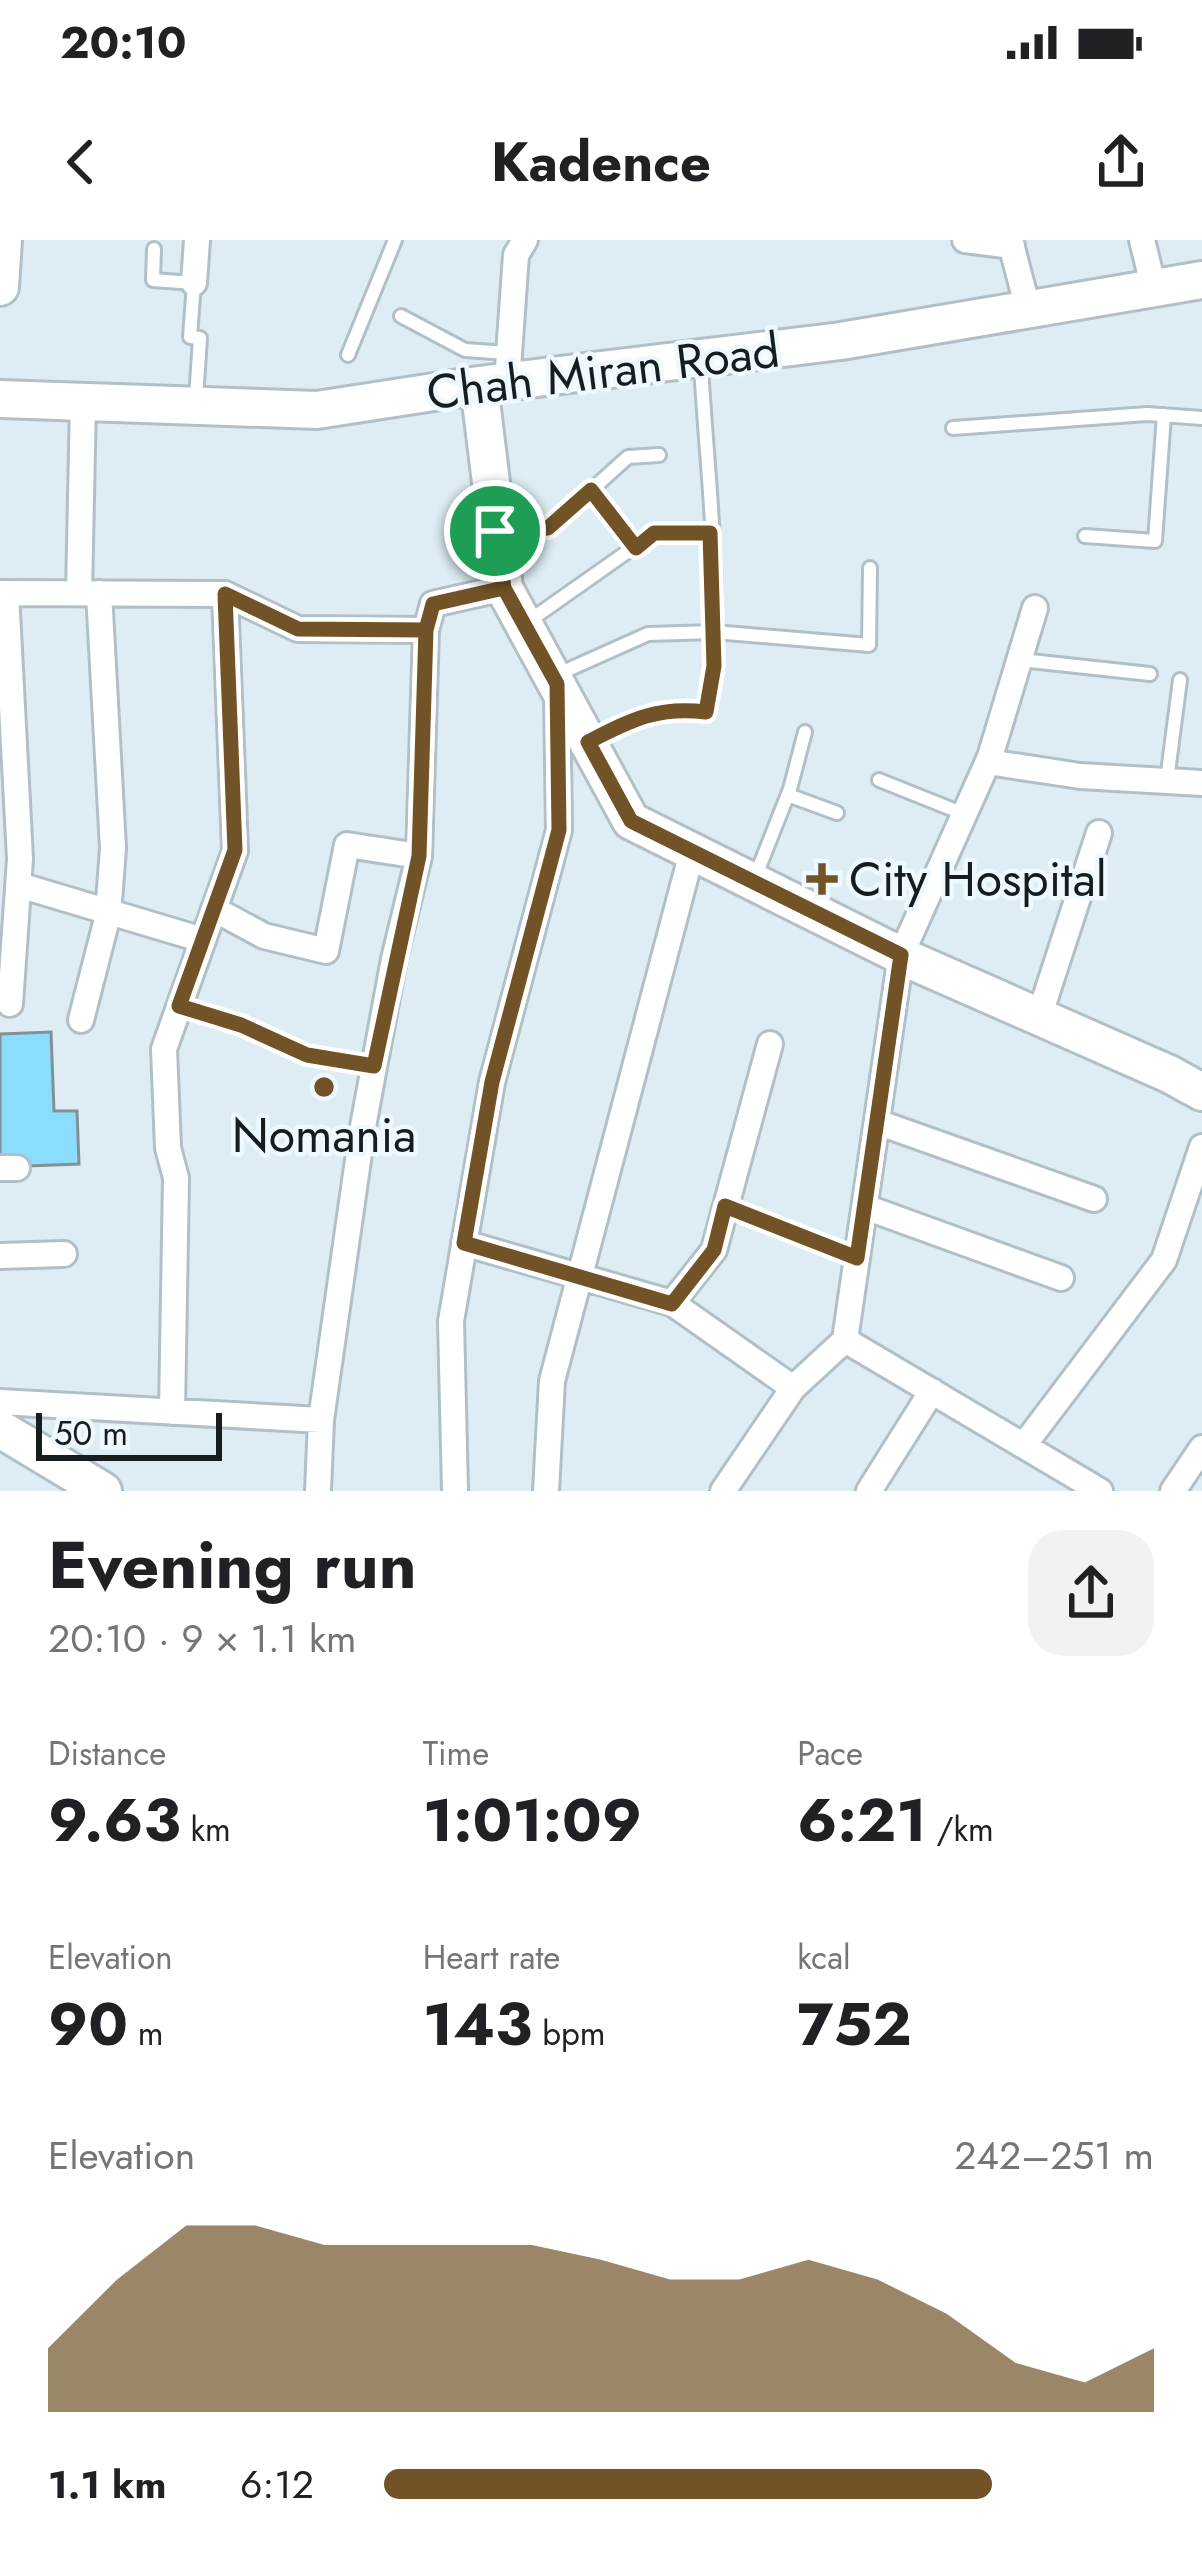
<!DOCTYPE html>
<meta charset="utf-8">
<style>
:root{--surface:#fff;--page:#f2f2f2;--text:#202124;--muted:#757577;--accent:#715327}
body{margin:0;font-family:Jost,sans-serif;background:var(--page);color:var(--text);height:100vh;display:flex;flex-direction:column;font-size:45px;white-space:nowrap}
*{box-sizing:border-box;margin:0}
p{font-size:39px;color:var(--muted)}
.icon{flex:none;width:66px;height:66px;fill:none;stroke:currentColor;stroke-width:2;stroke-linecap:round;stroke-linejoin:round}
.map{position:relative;height:1251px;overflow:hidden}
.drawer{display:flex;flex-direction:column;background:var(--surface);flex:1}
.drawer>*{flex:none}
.scale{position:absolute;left:36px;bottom:30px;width:186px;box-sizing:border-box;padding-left:12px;border:6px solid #171d1f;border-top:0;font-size:33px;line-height:42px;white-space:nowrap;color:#171d1f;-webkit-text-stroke:9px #edf9fe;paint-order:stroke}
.pin{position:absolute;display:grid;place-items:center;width:102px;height:102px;color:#fff;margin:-51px;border:6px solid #fff;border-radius:50%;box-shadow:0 3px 12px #0007}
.round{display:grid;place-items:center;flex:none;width:126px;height:126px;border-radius:36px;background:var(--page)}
.head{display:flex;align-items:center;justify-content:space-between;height:204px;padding:0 48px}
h1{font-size:66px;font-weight:700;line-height:90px}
.metrics{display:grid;grid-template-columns:repeat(3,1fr);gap:18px;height:204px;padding:12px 48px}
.metrics div{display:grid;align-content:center}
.metrics b{font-size:60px;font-weight:700}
.metrics small{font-size:33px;font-weight:400}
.metrics p{font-size:33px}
.chart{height:336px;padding:24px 48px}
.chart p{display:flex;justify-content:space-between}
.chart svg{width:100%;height:216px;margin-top:12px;fill:var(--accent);opacity:.7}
ul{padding:0 48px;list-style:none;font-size:39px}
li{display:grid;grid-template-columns:192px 144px 1fr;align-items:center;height:90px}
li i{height:30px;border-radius:15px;background:var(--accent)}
.status{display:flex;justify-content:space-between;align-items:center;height:84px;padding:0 60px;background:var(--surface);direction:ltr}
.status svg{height:33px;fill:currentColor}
header{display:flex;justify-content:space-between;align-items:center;height:156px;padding:0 48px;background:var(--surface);font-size:54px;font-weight:700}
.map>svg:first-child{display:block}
.building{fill:#8addfd;stroke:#839197;stroke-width:3}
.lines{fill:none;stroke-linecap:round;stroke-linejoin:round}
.lane-casing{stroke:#b1c0c6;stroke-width:18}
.street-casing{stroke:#b1c0c6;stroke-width:30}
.secondary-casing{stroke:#b1c0c6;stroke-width:42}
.lane{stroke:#fff;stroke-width:12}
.street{stroke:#fff;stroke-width:24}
.secondary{stroke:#fff;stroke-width:36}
.route-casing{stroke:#fff;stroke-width:24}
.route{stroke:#715327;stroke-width:15}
.poi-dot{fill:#715327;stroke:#edf9fe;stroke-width:4.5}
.labels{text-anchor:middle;stroke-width:9;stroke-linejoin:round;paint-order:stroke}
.street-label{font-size:48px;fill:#171d1f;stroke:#edf9fe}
.poi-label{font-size:48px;fill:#171d1f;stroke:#edf9fe;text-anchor:start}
</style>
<div class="status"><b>20:10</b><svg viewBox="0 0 49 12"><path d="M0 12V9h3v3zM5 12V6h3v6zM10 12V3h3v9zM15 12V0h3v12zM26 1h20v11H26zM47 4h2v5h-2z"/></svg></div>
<header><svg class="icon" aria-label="back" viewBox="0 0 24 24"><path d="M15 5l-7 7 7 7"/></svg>Kadence<svg class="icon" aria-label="share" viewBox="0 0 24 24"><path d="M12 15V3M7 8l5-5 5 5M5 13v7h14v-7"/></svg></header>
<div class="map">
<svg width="1202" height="1251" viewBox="0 0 1202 1251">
<rect width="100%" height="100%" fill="#ddedf3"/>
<path class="building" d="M51,792L54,871H77L79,924L0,927V794Z"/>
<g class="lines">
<g class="lane-casing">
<path id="lane" d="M154,9L153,40L194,43L190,97L200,98L196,159
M401,76L465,110L508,113
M348,115L395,0
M953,188L1147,174L1202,178
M591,250L636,307
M502,291L549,288L628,217L659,215
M1085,296L1155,301L1164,175
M529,381L654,293H710
M1021,420L1150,434
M554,436L648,394L714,392L869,405L870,328
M589,501C633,479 657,466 707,472C725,359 707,239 701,125
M879,540L964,574
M1167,540L1180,440
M788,555L837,573
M756,635L790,549L805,492
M180,767L241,785L307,815L374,826
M727,967L857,1018"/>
</g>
<g class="street-casing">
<path id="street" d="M965,0L1012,6
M1010,0L1028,69
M1142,0L1154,49
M194,43L197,0
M507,142L516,15L525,0
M0,353L225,354L298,389L426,390L433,364L504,348
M6,353L20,619L10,764
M79,353L83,162
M988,522L1080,536L1202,543
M19,645L203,700
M214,669L264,696L326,711L347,605L419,616
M1039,777L1099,593
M81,780L108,675L113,608L99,353
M877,882L1094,959
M0,928H17
M865,967L1061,1038
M464,1003L672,1063L793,1148
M0,1016L64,1014
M672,1063L714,1010L770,804
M845,1100L1100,1251
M0,1162L321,1180
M172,1172L176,938L168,908L164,809L235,611L225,354
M1024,1205L1164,1020L1202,907
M318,1251L321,1180L362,892L394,719L419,616L426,390
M455,1251L451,1081L492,842L559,590L557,453
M546,1251L552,1141L692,612
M723,1251L793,1148L845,1100L901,715L990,517L1035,368
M869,1251L932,1151
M1173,1251L1202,1208"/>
</g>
<g class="secondary-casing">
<path id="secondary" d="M0,47L3,0
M479,145L504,348L631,581L910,720L1169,834L1202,852
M0,159L317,170L479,145L841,101L1202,40
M0,1189L103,1251"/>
</g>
<use href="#lane" class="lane"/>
<use href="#street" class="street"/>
<use href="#secondary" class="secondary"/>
</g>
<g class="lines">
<g class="route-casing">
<path id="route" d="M495,291L504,348L433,364L426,390L419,616L374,826L307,815L241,785L179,766L235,610L225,354L298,389L426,390L433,364L504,348L557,444L559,590L492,842L464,1003L672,1064L714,1010L725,966L857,1018L901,715L631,581L588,502C631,480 657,466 706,472L714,426L710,293H654L636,308L591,250L548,288L495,291"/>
</g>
<use href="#route" class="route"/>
</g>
<g class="poi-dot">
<path d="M816 621h12v12h12v12h-12v12h-12v-12h-12v-12h12z"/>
<circle cx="324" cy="847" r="12"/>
</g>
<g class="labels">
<g class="street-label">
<text transform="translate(603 131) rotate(-7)" y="17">Chah Miran Road</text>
</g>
<g class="poi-label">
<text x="849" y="656">City Hospital</text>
<text x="324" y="912" text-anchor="middle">Nomania</text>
</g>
</g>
</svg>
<div class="scale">50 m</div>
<div class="pin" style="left:495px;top:291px;background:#1e9e55"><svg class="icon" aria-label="arrive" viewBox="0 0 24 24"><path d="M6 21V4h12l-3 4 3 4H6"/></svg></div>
</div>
<section class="drawer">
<div class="head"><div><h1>Evening run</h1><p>20:10 · 9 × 1.1 km</p></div><a class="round"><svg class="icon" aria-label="share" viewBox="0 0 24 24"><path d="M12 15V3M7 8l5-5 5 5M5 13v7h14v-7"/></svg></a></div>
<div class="metrics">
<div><p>Distance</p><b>9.63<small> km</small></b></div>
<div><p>Time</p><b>1:01:09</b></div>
<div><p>Pace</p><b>6:21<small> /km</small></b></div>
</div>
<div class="metrics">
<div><p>Elevation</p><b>90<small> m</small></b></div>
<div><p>Heart rate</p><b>143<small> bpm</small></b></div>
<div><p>kcal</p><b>752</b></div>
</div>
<div class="chart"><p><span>Elevation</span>242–251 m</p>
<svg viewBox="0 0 160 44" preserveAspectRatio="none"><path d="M0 44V31L10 17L20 6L30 6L40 10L50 10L60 10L70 10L80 13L90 17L100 17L110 13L120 17L130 24L140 34L150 38L160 31V44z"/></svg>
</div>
<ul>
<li><b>1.1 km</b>6:12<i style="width:79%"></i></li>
</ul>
</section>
